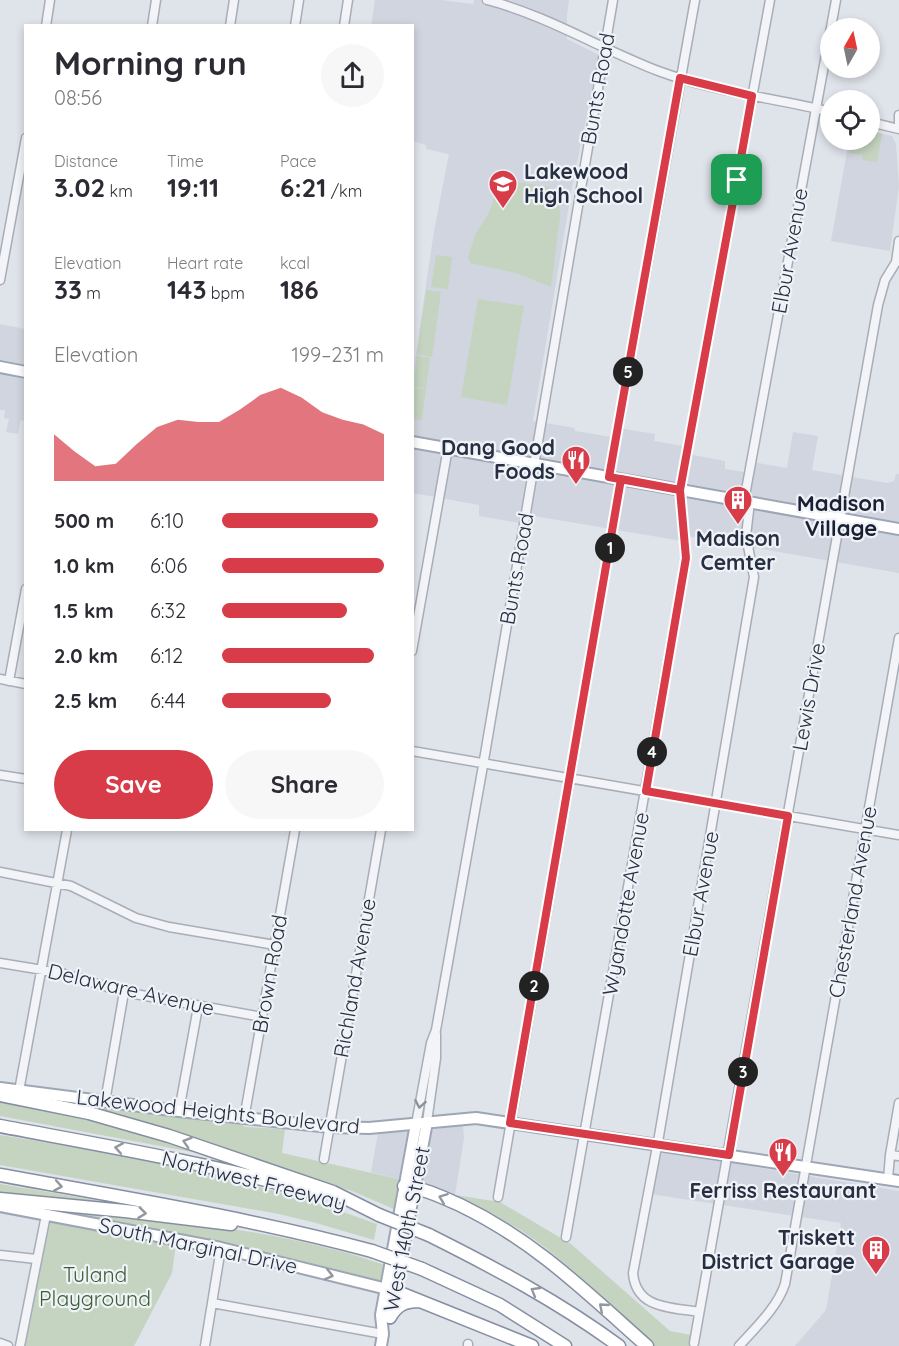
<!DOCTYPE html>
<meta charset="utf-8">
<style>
:root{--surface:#fff;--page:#f7f7f7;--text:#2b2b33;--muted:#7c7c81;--accent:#d73c48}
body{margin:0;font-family:Quicksand,sans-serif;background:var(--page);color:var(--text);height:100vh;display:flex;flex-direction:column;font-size:22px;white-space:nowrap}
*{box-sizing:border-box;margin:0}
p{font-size:20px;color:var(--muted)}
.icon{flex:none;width:33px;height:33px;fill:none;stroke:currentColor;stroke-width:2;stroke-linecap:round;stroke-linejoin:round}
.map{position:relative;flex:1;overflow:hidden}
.details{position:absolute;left:24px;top:24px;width:390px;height:807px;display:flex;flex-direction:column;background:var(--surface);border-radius:0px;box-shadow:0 3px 9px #0003}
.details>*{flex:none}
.needle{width:39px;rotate:9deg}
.tools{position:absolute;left:820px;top:18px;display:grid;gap:12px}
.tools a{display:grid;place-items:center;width:60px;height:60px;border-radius:50%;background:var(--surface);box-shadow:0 3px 9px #0003;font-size:30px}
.pin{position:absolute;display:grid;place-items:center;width:51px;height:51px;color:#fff;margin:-26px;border-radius:12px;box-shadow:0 3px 9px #0006}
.km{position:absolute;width:30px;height:30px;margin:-15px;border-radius:50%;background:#222;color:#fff;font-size:16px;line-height:30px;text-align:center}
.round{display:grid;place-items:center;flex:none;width:63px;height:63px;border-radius:32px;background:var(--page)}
.head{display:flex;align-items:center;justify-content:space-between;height:102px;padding:0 30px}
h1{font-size:33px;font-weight:700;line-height:45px}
.stats{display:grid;grid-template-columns:repeat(3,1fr);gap:9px;height:102px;padding:6px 30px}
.stats div{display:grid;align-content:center}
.stats b{font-size:26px;font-weight:700}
.stats small{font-size:16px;font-weight:400}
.stats p{font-size:16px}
.chart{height:168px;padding:12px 30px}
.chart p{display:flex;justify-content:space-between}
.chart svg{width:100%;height:108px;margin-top:6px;fill:var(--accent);opacity:.7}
.button{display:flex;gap:12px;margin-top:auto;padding:12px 30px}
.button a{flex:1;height:69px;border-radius:36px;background:var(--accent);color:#fff;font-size:24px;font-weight:700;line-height:69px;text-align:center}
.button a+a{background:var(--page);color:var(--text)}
ul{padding:0 30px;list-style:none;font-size:20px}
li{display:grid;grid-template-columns:96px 72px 1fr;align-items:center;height:45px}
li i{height:15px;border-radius:8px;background:var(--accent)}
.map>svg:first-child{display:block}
.built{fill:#d1d5df}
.green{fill:#c4d4c0}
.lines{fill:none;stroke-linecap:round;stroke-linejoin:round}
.minor-casing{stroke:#a8adb8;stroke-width:11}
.major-casing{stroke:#9ea6b6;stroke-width:14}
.highway-casing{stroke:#868fa1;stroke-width:15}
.minor{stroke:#f2f4f7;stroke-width:8}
.major{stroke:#fff;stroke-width:10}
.highway{stroke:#fff;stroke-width:12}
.highway-bridge-casing{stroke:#868fa1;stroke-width:15;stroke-linecap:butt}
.highway-bridge{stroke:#fff;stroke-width:12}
.oneway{stroke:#8c929c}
.oneway2{stroke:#9397a0}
.route-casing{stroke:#fff;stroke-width:12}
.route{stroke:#d73c48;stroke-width:8}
.labels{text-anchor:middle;stroke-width:4.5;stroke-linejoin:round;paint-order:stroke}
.street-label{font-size:21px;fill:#272f42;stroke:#eff2f7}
.poi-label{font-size:21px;font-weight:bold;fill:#272f42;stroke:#eff2f7;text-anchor:end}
.park-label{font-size:21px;fill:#385f33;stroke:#eff2f7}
.neighbourhood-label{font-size:22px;font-weight:bold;fill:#192033;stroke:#eff2f7}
</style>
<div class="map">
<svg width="899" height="1346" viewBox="0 0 899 1346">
<rect width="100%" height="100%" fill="#dfe3ea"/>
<path class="built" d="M375,0H441L473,4L474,0H569L567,15V39L599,55L572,187L533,421L575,428V431L617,438L619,428L655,434L654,441L689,447L688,454L725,461V469L750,473L752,462L787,468L793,432L818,436L812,470L887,483L894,481L896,474H899V573L688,536V542L528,515L526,524L479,516V505L413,493V373L434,231L449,154L426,149V145L413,141L412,26H371Z
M870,131L892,136L896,144L899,186L890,251L831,241L849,140H870Z
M0,324L25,329V421L21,420L18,434L6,432L9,419L4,418L5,410H0Z
M463,1125L464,1138L455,1195L420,1181L428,1130Z
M411,1131L403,1180L371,1172L378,1133Z
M658,1151L899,1191V1346H795L826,1310L841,1223L650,1194Z"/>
<path class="green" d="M870,131L882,134L877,162L862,160L863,155L849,153L851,140H870Z
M504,180L549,187L559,198L560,218L551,287L516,273L470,263L468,257L476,233L488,215L499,184Z
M436,255L452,257L448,289L431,287Z
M426,290L441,292L432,357L417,354Z
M478,299L524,306L507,405L461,397Z
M417,356L430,358L426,388L413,387Z
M413,388L426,389L422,420L413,419Z
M0,1099L118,1125L208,1155L0,1116Z
M49,1099L239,1122L245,1127L285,1129L282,1153L403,1180L396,1210L352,1191Z
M0,1135C127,1155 256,1179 377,1224L374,1240L316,1223L279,1214L0,1165Z
M0,1184L125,1205L126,1208L0,1196Z
M455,1195L500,1202L571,1244L670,1331L691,1335L689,1343L692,1346H653C614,1310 578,1271 535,1240C510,1222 482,1209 455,1195Z
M27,1205C125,1217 232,1223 327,1248C347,1252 366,1259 385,1265L381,1284L26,1208Z
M52,1220L176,1243L172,1273L134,1346H24L45,1228L49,1221Z"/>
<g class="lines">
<g class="minor-casing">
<path id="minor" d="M487,0C549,16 602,50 661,72C716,92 774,98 831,112
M46,26L50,0
M152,26L156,0
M230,26L234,0
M295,26L299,0
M344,26L348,0
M899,115V123
M870,122L899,129
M0,280L26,138
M609,477L695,0
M744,501L836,0
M412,651L448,448
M0,679L26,684
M9,681L26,589
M412,751L899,835
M0,775L26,779
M0,872L71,886L136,918L169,927L275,945
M0,963L61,973L124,992L262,1017
M19,1091L67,830
M105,1102L124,992
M179,1111L198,1007
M244,1119L295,830
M427,1122L436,1058V1034
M416,1124L431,1043L436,1030L484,760L613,0
M890,1155L899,1156
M324,1159L381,830
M888,1179L890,1155L899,1103
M498,1197L621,479
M566,1237L686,559L680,490L770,0
M0,1255L36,1259
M212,1303L383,1334
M699,1312C670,1307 636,1309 633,1273L659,1136L754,577L746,536L750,502
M0,1343L8,1346
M694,1343L878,305L885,280L896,262L899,241
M20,1346L46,1215
M205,1346L221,1248
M468,1346V1344
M739,1346C756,1327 777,1308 785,1284L899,638"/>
</g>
<g class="major-casing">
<path id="major" d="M0,367L26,372
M412,442L899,529
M0,1088L179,1111L330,1127L369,1128L476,1118L899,1181
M0,1206L221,1248L395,1291
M390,1318L427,1122
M381,1346L383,1334L381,1315L416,1124"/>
</g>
<g class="highway-casing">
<path id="highway" d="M0,1095L89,1113L169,1136L333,1192L379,1215
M0,1126C106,1146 212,1164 315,1193
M0,1175C125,1198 249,1218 372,1251
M404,1186C423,1188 442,1197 460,1205C535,1241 586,1292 647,1346
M0,1199L125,1211L231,1224
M429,1235C495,1268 559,1302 619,1346
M422,1269L500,1305L565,1346
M395,1291L532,1346
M390,1317C397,1305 405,1301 419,1301"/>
</g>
<use href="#minor" class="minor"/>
<use href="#major" class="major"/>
<use href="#highway" class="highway"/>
<g class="highway-bridge-casing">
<path id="highway-bridge" d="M379,1215L429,1235
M372,1251L422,1269"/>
</g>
<use href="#highway-bridge" class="highway-bridge"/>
</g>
<defs><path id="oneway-chevron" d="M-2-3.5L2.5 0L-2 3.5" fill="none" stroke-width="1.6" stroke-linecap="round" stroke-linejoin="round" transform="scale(1.5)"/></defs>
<use class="oneway" href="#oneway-chevron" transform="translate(420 1104) rotate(100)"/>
<g class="oneway2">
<use href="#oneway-chevron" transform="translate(187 1142) rotate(-162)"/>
<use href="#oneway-chevron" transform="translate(119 1148) rotate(-170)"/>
<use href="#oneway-chevron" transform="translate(58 1186) rotate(10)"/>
<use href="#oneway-chevron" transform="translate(443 1198) rotate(-159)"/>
<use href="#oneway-chevron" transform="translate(142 1213) rotate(7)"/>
<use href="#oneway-chevron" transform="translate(329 1275) rotate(14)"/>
<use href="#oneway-chevron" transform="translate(535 1291) rotate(-150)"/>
<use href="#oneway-chevron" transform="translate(603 1307) rotate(-139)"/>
</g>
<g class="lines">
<g class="route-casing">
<path id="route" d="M737,180L680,490L621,479L510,1123L729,1155L788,816L646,791L686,558L680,490L609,477L680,78L752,96L737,180"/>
</g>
<use href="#route" class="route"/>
</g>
<defs>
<g id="school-pin" transform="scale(1.5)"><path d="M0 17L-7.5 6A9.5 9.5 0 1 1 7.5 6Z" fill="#d73c48" stroke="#eff2f7"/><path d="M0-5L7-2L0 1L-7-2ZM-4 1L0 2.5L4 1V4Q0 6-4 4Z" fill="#fff"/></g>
<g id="restaurant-pin" transform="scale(1.5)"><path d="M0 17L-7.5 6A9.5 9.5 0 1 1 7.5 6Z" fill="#d73c48" stroke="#eff2f7"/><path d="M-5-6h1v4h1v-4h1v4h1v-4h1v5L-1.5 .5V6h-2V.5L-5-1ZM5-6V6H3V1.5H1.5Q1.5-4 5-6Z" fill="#fff"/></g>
<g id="building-pin" transform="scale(1.5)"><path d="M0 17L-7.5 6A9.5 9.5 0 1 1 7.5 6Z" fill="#d73c48" stroke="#eff2f7"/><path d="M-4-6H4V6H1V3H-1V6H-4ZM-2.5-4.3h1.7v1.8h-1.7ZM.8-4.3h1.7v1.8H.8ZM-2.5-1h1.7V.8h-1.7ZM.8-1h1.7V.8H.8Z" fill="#fff"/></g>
</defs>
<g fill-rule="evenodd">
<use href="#school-pin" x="503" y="184"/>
<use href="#restaurant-pin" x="576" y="460"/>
<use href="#building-pin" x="738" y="500"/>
<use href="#restaurant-pin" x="783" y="1152"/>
<use href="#building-pin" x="876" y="1250"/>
</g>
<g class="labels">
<g class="street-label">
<text transform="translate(598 89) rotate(-80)" y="7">Bunts Road</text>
<text transform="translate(790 251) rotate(-80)" y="7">Elbur Avenue</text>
<text transform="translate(517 569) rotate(-80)" y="7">Bunts Road</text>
<text transform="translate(809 697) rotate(-80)" y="7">Lewis Drive</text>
<text transform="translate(701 894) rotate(-80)" y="7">Elbur Avenue</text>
<text transform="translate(853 902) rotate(-80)" y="7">Chesterland Avenue</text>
<text transform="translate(626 904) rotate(-80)" y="7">Wyandotte Avenue</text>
<text transform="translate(270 974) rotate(-80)" y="7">Brown Road</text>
<text transform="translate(355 978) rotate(-80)" y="7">Richland Avenue</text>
<text transform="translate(131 990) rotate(13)" y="7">Delaware Avenue</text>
<text transform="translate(218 1112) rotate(6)" y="7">Lakewood Heights Boulevard</text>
<text transform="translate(254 1181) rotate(14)" y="7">Northwest Freeway</text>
<text transform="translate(407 1229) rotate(-79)" y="7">West 140th Street</text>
<text transform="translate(198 1246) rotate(12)" y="7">South Marginal Drive</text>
</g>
<g class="poi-label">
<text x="524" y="179" text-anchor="start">Lakewood<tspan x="524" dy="24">High School</tspan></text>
<text x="555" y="455">Dang Good<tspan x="555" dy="24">Foods</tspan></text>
<text x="738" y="546" text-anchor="middle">Madison<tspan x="738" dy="24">Cemter</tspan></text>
<text x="783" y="1198" text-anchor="middle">Ferriss Restaurant</text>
<text x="855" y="1245">Triskett<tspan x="855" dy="24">District Garage</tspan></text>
</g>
<g class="park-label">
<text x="95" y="1282">Tuland<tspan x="95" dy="24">Playground</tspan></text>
</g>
<g class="neighbourhood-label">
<text x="841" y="511">Madison<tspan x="841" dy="25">Village</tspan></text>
</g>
</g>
</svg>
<div class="tools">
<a><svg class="needle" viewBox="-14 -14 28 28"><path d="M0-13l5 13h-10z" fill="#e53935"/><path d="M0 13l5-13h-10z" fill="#7c7c81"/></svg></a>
<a><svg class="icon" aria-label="locate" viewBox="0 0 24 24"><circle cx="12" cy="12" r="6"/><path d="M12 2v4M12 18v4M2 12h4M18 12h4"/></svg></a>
</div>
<div class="pin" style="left:737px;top:180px;background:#1e9e55"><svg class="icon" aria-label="arrive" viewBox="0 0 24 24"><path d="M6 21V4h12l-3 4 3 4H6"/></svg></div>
<b class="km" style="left:610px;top:548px">1</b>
<b class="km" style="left:534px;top:986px">2</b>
<b class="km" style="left:743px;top:1072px">3</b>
<b class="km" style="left:652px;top:752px">4</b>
<b class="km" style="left:628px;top:372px">5</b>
<section class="details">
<div class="head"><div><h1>Morning run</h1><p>08:56</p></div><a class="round"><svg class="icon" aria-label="share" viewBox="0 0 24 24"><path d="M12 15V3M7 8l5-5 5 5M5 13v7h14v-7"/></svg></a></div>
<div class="stats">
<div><p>Distance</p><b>3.02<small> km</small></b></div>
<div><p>Time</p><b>19:11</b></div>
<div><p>Pace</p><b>6:21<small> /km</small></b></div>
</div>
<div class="stats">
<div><p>Elevation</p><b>33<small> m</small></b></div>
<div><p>Heart rate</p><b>143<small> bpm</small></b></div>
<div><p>kcal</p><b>186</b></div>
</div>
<div class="chart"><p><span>Elevation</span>199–231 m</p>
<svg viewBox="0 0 160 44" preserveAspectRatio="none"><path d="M0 44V25L10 32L20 38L30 37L40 29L50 22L60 19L70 20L80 20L90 15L100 9L110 6L120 10L130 16L140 19L150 21L160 25V44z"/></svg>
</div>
<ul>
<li><b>500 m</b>6:10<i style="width:96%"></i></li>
<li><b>1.0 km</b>6:06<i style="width:100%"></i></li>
<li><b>1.5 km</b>6:32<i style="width:77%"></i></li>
<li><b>2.0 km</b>6:12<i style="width:94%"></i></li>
<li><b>2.5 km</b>6:44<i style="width:67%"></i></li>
</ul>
<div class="button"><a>Save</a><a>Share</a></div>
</section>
</div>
